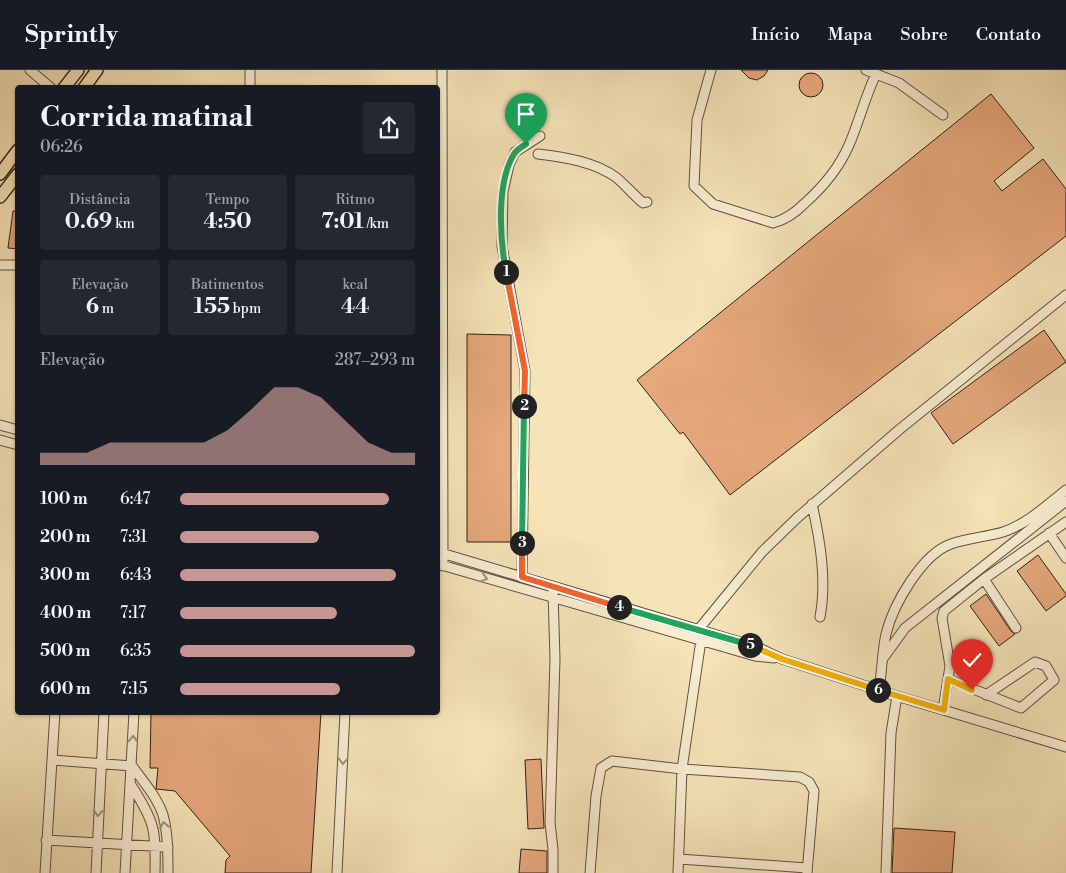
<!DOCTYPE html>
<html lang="pt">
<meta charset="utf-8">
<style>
:root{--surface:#171b24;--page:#242831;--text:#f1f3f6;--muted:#9ea1a6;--line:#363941;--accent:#c59692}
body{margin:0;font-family:"Libre Bodoni",serif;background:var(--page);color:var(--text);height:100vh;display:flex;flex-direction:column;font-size:19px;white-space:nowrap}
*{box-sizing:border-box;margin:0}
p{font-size:16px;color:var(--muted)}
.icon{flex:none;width:28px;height:28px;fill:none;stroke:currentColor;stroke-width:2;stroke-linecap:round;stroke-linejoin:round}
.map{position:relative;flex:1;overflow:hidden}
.panel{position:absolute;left:15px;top:15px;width:425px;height:630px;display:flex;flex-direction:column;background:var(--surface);border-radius:5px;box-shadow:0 1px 4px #0004}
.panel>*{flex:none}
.pin{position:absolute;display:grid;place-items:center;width:42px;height:42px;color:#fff;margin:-51px -21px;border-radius:50% 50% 50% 0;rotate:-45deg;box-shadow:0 0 5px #0007}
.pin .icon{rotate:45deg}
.km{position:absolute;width:25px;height:25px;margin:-12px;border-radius:50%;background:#222;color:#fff;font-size:14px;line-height:25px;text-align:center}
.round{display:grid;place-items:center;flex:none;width:52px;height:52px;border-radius:5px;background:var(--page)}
.headline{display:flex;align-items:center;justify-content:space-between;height:85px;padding:0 25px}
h1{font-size:28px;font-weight:800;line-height:38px}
.metrics{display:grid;grid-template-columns:repeat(3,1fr);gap:8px;height:85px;padding:5px 25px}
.metrics div{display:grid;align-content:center;border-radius:5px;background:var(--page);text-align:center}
.metrics b{font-size:21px;font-weight:800}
.metrics small{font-size:14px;font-weight:400}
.metrics p{font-size:14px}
.chart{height:140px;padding:10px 25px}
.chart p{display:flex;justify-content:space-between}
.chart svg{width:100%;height:90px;margin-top:5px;fill:var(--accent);opacity:.7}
ul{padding:0 25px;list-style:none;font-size:16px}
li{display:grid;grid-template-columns:80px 60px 1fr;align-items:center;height:38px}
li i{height:12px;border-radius:6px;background:var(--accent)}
header{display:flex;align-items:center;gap:30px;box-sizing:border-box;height:70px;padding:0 25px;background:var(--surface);border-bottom:1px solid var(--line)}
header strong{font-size:24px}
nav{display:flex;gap:28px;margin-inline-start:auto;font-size:18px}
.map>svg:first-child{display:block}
.building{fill:#e6a87d;stroke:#321f18}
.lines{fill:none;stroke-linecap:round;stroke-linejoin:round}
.minor-casing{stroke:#635040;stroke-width:11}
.major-casing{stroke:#321f18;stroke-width:14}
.minor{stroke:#f8edd1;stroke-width:9}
.major{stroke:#f5e4b8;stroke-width:11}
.oneway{stroke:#9f907e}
.split-1-casing{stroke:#fff;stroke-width:10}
.split-2-casing{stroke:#fff;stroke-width:10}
.split-3-casing{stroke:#fff;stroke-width:10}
.split-4-casing{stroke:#fff;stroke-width:10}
.split-5-casing{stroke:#fff;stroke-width:10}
.split-6-casing{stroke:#fff;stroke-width:10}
.split-7-casing{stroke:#fff;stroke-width:10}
.split-1{stroke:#22a559;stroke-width:6}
.split-2{stroke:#f0652b;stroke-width:6}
.split-3{stroke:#22a559;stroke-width:6}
.split-4{stroke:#f0652b;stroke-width:6}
.split-5{stroke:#22a559;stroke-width:6}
.split-6{stroke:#f5b400;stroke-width:6}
.split-7{stroke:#f5b400;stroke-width:6}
</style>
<header>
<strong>Sprintly</strong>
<nav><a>Início</a><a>Mapa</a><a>Sobre</a><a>Contato</a></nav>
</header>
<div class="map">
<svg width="1066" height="803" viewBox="0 0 1066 803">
<rect width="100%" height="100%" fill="#f5e4b8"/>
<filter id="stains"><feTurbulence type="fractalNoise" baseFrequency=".004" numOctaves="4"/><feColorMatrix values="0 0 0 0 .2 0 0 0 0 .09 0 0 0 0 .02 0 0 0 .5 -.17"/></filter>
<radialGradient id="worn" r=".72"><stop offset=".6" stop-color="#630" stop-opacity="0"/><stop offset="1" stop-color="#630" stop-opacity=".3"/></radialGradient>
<path class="building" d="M741,0H768L764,6L757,10L749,8Z
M799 15a12 12 0 1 1 24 0a12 12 0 1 1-24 0Z
M991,24L1034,78L994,111L1002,121L1043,89L1066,119V166L730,425L683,362L680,364L637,310Z
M13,141H18V179L8,178Z
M1044,260L1066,292L953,374L931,343Z
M467,264L511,265V472H467Z
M1038,485L1066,524V526L1046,541L1017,501Z
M986,524L1011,561L1015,564L999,576L970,536Z
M151,642H321L311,803H225L226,790L230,786L175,721L156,719L158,698H150Z
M541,689L544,758L528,759L525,690Z
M894,758L955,762L952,803H892Z
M521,779L547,781V803H519Z"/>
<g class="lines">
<g class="minor-casing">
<path id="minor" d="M30,0L51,18
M442,0L443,496
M711,0L697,50L694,116L713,134L773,153C785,150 796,142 805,133C823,117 839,98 849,75C859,52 865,27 876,4L899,13L943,45
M866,0L876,4
M250,18V0
M538,84C564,87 596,92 617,108C626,116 634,125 643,133L647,132
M0,195H18
M0,355L18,360
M0,370L18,375
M812,434C820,470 827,510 820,547
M1049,463L1066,488
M438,482L757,577L782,589L897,626L1066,677
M438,494L755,586L774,588
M522,507L525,301L502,176L503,122L509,95L515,82L540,66
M984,509L1016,558
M698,560L762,482L797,448L900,359L1066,225
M884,587L905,558L1066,431
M948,609L1021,638L1054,610L1046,596L1035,592L986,625
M879,620C882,602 882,582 886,564C893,535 922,484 951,474C968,468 986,467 1003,462C1027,454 1047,435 1066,420
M943,640L950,596L942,548L944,541L984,509L1066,452
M52,690L132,696
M132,696C143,711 157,727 163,745C168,763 168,784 168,803
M131,715C155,752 156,760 155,803
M46,770L168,777
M679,789L807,798
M45,803L55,642
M96,803L104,642
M125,803L134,642
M337,803L345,642
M553,803V779L550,753L555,589L553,522
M590,803L596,726L601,698L612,691L682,699L800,707L809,712L814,721L807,803
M678,803L682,699L701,570
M886,803L891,663L897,626"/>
</g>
<g class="major-casing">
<path id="major" d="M64,18L78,0
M84,18L97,0
M0,104L18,80
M0,127L18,104"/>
</g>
<use href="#minor" class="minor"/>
<use href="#major" class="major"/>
</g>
<defs><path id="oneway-chevron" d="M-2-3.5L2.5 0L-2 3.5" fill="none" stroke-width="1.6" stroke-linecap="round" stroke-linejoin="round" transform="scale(1.25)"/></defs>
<g class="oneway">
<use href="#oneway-chevron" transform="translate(484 508) rotate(16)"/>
<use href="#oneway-chevron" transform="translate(133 669) rotate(-88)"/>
<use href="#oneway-chevron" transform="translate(343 691) rotate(92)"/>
<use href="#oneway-chevron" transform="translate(98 743) rotate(93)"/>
<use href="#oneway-chevron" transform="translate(164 755) rotate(-99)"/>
</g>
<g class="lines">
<g class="split-1-casing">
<path id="split-1" d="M506,202C500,169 496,113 514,84C517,79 522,77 526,74"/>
</g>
<g class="split-2-casing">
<path id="split-2" d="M506,202L525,301L524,336"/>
</g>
<g class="split-3-casing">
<path id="split-3" d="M522,473L524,336"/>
</g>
<g class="split-4-casing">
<path id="split-4" d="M522,473V507L619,537"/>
</g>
<g class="split-5-casing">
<path id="split-5" d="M619,537L750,575"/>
</g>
<g class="split-6-casing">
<path id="split-6" d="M750,575L782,589L878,620"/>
</g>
<g class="split-7-casing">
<path id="split-7" d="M878,620L944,640L948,609L972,620"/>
</g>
<use href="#split-1" class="split-1"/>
<use href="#split-2" class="split-2"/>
<use href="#split-3" class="split-3"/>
<use href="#split-4" class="split-4"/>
<use href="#split-5" class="split-5"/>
<use href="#split-6" class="split-6"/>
<use href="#split-7" class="split-7"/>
</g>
<rect width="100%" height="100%" filter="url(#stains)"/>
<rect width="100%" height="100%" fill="url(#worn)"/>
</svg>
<div class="pin" style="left:526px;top:74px;background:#1e9e55"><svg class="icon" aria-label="arrive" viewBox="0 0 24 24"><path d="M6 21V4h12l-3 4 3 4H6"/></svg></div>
<div class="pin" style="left:972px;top:620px;background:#d93025"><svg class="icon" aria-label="check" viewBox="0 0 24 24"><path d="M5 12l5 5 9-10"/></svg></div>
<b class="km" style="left:506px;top:202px">1</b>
<b class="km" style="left:524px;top:336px">2</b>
<b class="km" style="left:522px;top:473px">3</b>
<b class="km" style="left:619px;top:537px">4</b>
<b class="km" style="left:750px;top:575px">5</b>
<b class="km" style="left:878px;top:620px">6</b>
<section class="panel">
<div class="headline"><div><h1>Corrida matinal</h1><p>06:26</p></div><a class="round"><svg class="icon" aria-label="share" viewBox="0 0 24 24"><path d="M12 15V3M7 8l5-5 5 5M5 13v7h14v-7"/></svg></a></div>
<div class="metrics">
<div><p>Distância</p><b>0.69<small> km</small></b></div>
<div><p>Tempo</p><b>4:50</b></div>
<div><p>Ritmo</p><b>7:01<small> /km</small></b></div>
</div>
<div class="metrics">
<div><p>Elevação</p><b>6<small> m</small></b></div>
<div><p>Batimentos</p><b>155<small> bpm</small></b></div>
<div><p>kcal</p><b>44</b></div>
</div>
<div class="chart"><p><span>Elevação</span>287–293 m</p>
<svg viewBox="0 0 160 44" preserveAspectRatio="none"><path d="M0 44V38L10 38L20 38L30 33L40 33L50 33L60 33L70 33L80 27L90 17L100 6L110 6L120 11L130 22L140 33L150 38L160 38V44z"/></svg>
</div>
<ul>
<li><b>100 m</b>6:47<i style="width:89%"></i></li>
<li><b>200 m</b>7:31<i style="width:59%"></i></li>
<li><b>300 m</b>6:43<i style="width:92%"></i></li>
<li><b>400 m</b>7:17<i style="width:67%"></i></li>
<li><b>500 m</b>6:35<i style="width:100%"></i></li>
<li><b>600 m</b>7:15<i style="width:68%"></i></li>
</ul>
</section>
</div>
